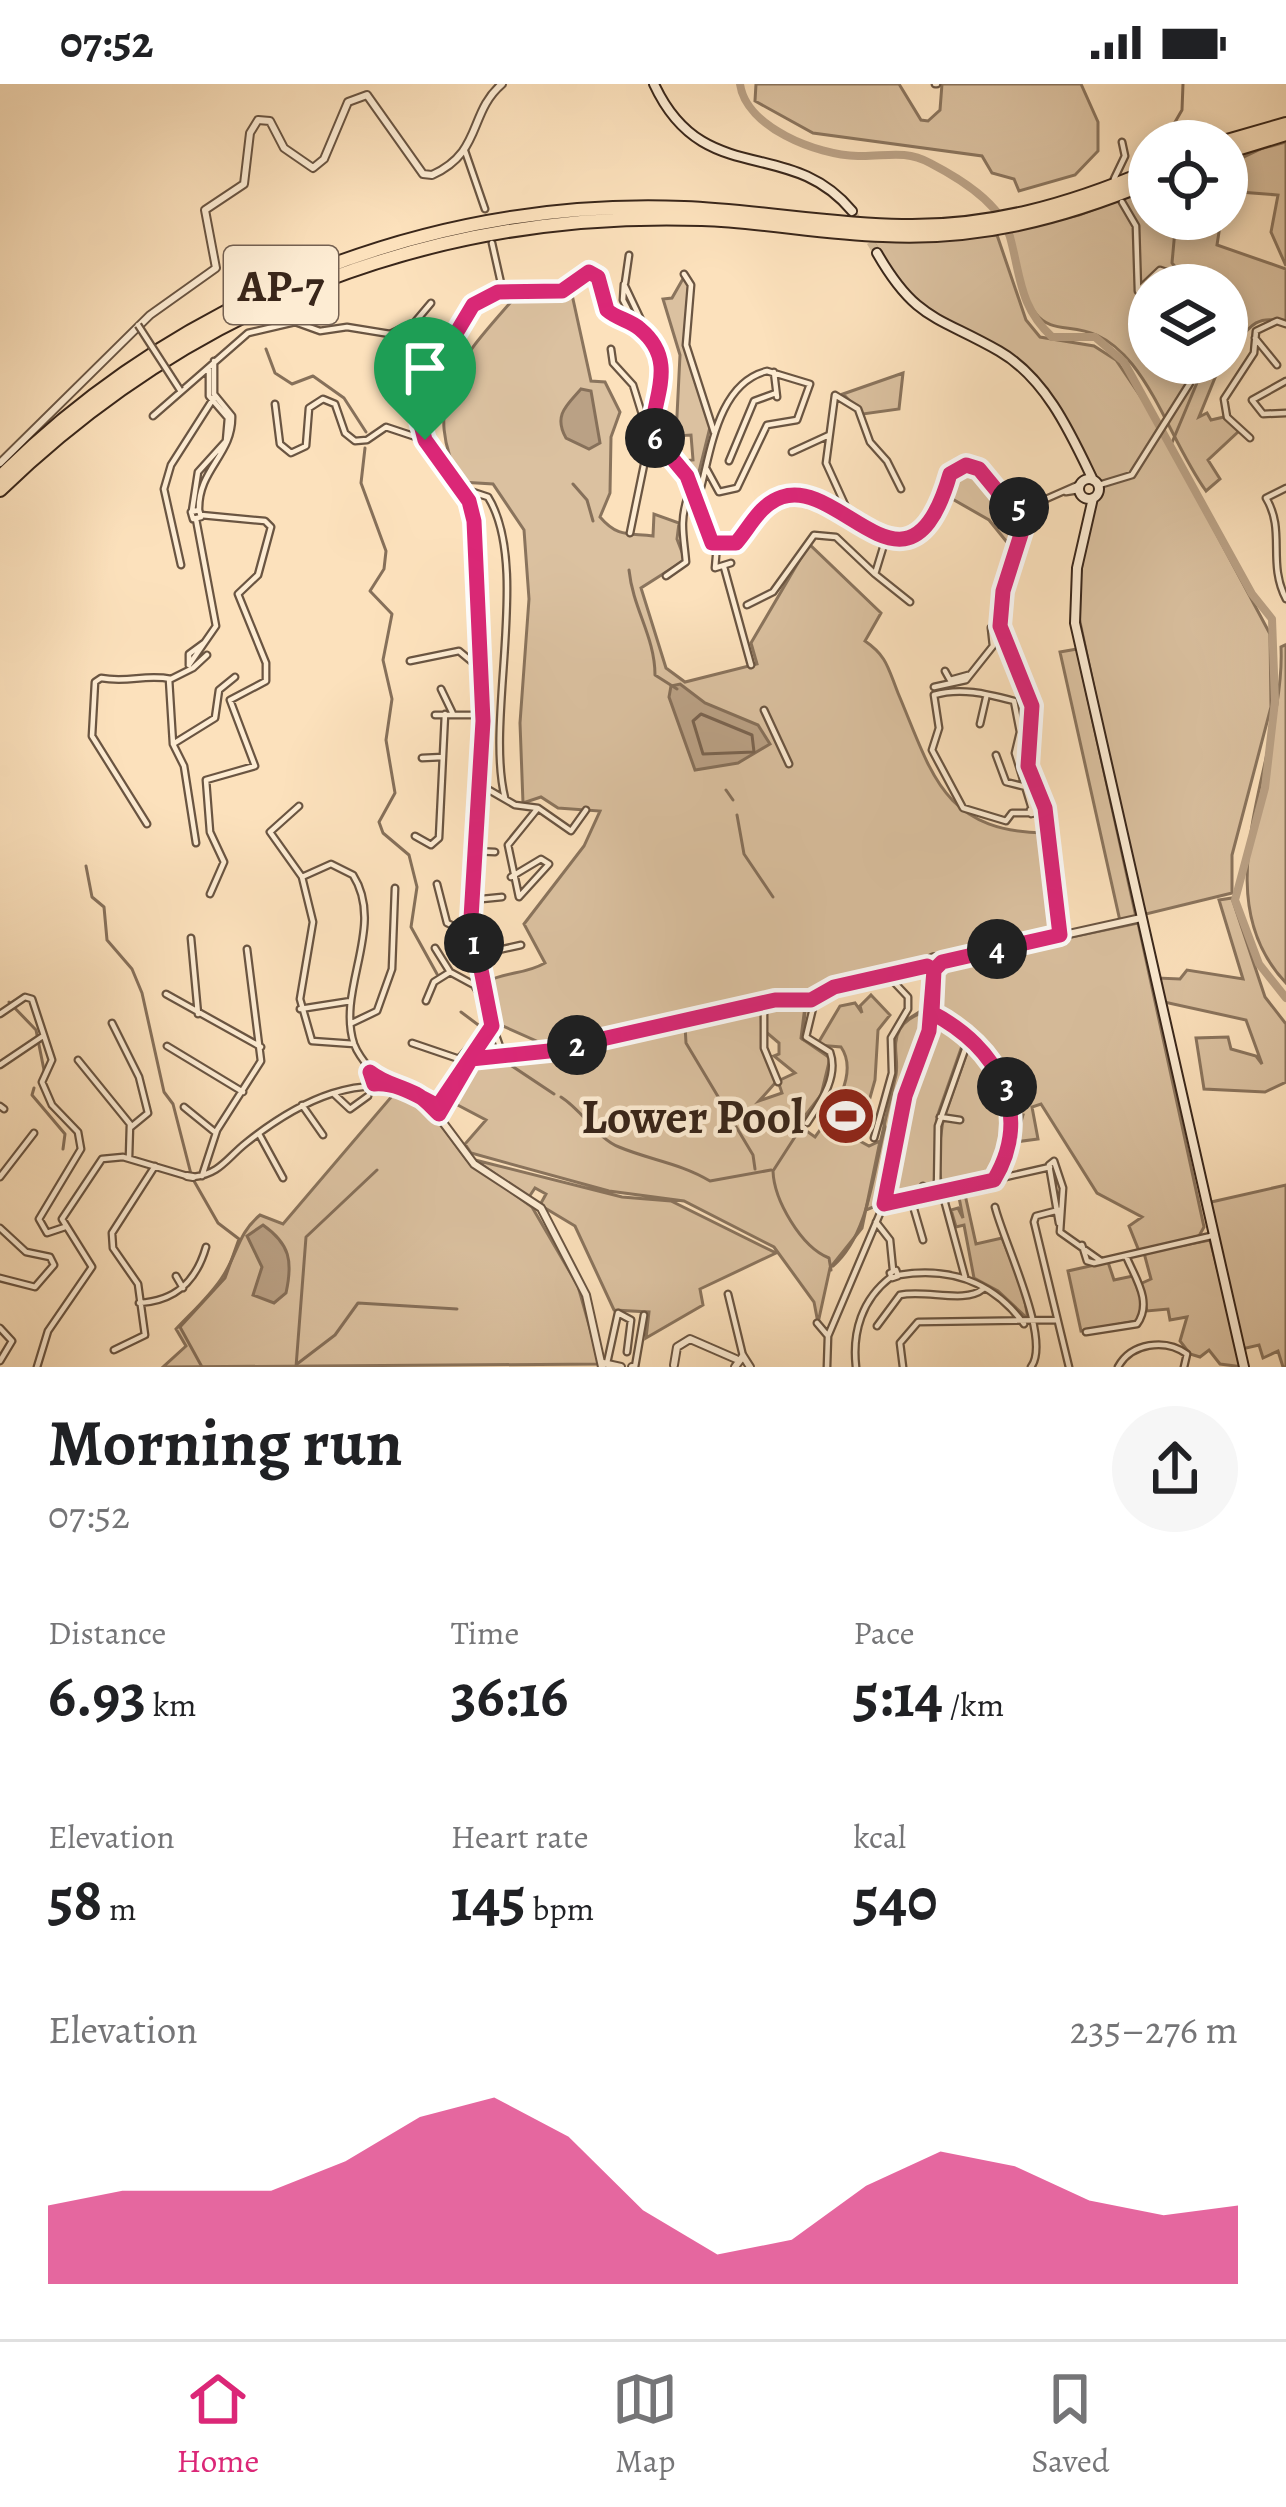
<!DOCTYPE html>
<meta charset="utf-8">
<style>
:root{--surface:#fff;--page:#f6f6f6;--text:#202124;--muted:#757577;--line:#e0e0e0;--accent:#db2777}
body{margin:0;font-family:Alegreya,serif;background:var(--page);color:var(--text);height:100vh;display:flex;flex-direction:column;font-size:45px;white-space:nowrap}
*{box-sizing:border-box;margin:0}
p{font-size:39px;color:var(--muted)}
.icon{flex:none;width:66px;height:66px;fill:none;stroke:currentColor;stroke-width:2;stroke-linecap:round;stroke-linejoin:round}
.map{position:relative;height:1283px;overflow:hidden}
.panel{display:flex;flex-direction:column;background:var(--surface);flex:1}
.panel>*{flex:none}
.controls{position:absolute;left:1128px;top:36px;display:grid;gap:24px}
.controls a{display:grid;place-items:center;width:120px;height:120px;border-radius:50%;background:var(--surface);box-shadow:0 6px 18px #0003;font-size:60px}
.pin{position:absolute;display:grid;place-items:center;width:102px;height:102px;color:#fff;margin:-123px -51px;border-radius:50% 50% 50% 0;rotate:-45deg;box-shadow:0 0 12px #0007}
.pin .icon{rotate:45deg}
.km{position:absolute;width:60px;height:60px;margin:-30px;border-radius:50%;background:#222;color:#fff;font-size:33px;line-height:60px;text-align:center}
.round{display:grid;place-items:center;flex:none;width:126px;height:126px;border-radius:63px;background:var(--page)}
.overview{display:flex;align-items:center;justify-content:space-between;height:204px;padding:0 48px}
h1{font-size:66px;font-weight:600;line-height:90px}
.stats{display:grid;grid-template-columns:repeat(3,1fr);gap:18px;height:204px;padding:12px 48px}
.stats div{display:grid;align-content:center}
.stats b{font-size:60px;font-weight:600}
.stats small{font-size:33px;font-weight:400}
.stats p{font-size:33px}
.chart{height:336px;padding:24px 48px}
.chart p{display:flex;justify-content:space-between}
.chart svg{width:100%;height:216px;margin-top:12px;fill:var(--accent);opacity:.7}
.status{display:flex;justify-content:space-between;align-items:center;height:84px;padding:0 60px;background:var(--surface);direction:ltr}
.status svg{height:33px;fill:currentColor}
.dock{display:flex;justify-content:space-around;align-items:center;height:168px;border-top:3px solid var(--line);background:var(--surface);font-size:33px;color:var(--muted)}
.dock a{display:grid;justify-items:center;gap:6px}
.dock .selected{color:var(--accent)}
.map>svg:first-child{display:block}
.green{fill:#dbc1a0;stroke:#8a745d;stroke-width:3}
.water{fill:#baa185;stroke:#86705a;stroke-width:3}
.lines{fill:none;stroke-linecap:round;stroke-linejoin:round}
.shore{stroke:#7a6450;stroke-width:3}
.stream{stroke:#86705a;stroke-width:3}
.river{stroke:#baa185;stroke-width:8}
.secondary-tunnel{stroke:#d5bc9c;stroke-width:8;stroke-dasharray:8 4;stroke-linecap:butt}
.minor-casing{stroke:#6a5542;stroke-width:9}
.tertiary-casing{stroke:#6a5542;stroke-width:10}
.secondary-casing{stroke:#39261a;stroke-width:12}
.motorway-casing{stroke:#39261a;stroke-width:16}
.minor{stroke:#fdecd3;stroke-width:4.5}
.tertiary{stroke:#fdecd3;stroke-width:6}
.secondary{stroke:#fdecd3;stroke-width:8}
.motorway{stroke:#fce1bc;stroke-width:12}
.minor-bridge-casing{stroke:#6a5542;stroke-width:9;stroke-linecap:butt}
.minor-bridge{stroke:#fdecd3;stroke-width:4.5}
.route-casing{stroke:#fff;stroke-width:24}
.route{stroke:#db2777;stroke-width:15}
.labels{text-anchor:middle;stroke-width:9;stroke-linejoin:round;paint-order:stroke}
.shield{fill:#fdecd3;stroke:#746152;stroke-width:3}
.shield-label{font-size:45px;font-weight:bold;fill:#39261a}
.poi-label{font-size:48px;font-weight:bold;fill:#39261a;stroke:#fdecd3;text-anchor:end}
</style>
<div class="status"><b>07:52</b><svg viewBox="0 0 49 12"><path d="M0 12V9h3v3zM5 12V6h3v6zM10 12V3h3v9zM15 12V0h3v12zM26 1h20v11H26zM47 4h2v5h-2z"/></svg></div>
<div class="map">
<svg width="1286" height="1283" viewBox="0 0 1286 1283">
<rect width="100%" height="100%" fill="#fce1bc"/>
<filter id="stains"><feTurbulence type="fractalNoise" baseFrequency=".00167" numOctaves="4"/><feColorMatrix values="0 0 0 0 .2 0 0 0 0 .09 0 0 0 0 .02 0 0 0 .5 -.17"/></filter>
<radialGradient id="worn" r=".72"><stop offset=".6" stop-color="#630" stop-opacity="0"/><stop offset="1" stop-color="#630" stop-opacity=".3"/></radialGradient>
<path class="green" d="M756,0H899L921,36L928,37L940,26L942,0H1081L1098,38V67L1075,91L1019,107L1014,95L992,89L982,72L813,49L755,17Z
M1286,58V182L1271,148L1278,111L1227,107V74Z
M1149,104V135H1221L1217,161L1286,185V239C1253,227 1246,249 1227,271V201H1149V279H1221L1199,333L1207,329L1211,336L1224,333L1239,347L1208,376L1220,395L1206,407C1178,368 1162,318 1132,280C1069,203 1034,301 1011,147L1079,131Z
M997,151L1026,236L1040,253L1094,262L1116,276L1153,331L1270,550L1271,623L1232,771V809L1142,831L1076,519L1091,422L1103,405L1060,327L1022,282L942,238L899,200L872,156Z
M684,193L689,197L684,258L710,343L695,404L681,377L693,376L691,351L676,352L680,271L663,215L672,214Z
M571,206L591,297L605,298L620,328L611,353L610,409L600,433C618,454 629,449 653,452L654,430L679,439L677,455L685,476L641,504L666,584L685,598L757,580L751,559L809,460L881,529L865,557C887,572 888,584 898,609C932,689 942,747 1044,749L1054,851L946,875L932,871L921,881L827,903L809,915H770L550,963L496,939L486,898C507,887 524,891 545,879L524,840L584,762L600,727L558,724L541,713L523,719L520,639L529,515L524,446L493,400L461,398C417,315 465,271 517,211L554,215Z
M903,289L899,325L863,330L843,310Z
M973,385L1002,420L1025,426L1017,451L1006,457L989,436L949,413L957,387Z
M1285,561L1286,563V899C1199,808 1286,671 1281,563Z
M1077,565L1136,833L1120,837L1060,568Z
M1232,814L1265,913L1286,940V998L1265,1008L1204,1005L1196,954L1228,953L1231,965L1256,972L1262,980L1246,936L1164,918L1158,894L1180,895L1187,886L1243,895L1219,816Z
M1138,839L1204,1143L1199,1152L1139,1167L1129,1142L1142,1133L1097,1109L1041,1020L1032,1023L1038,1055L1015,1058L1023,1031L1018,1030L1001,985L940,928L941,889L948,879Z
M871,911L890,931L878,946L875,996L858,1056L869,1062L880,1057L862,1144L830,1184L818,1239L814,1218L774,1163L684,1117L609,1107L471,1069L465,1060L486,1036L450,1017L474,979L524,974L761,921L762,964L776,998L759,1017L782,1009L778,997L795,989L774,972L779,970V959L766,948L765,921L805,922L801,954L830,974L821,1011L798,1041L815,1053C834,1027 859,989 841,963L817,961L840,922L855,919L862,929L860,922Z
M930,924L901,1010L876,1122L866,1126C875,1078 885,1037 896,991C899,975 891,960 900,945C906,934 920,930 930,924Z
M940,937L963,959L937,1033L934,1106L918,1110L921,1102L914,1111L891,1115L918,989Z
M969,963L999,993L994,1006L1001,996C1012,1035 1009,1057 994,1094L942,1106L938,1072L943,1036L960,1035L944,1033Z
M398,1005L424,1018L467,1076L532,1123L578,1202L600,1280L163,1283L186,1262L176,1245C192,1228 208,1214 221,1195C238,1171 237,1150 260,1131L283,1140Z
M475,1076L622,1113L671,1117L776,1169L700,1205L703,1221L646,1254L649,1228L614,1226L575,1142L540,1121L546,1110L535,1104L529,1113Z
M1286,1101V1283H1283L1278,1267L1263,1274L1259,1261L1242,1265L1207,1119Z
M964,1106L976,1160L1002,1154L1023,1206L1028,1235L998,1207L974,1194L964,1141L956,1143L951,1126L958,1124L963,1134L958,1108Z
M1210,1156L1243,1283L1220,1280L1209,1266L1200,1273L1190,1270L1180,1257L1187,1233L1170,1236L1168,1225L1147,1227L1140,1200L1151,1195L1144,1169Z
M1108,1178L1114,1196L1133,1192L1143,1220L1137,1237L1081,1247L1068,1187Z"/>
<path class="water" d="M581,305L591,307L600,359L589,365L566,354C553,331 567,321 581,305Z
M680,600L705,619L758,641L770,660L738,679L695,686L669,613L671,602Z
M263,1141C290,1160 293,1177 286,1209L274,1219L253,1211L262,1183L247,1152Z"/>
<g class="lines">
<path class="shore" d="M701,630L752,651L754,668L703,670L693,637Z"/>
<path class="stream" d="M1171,45L1182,26L1183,0
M1227,81L1267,62
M1176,135L1172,179L1191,201
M266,265L275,289L292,300L313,292L344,314L366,348
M1171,361L1199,294L1197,279
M365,364L361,399L386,467L384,485L370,507L392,530L383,576L392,615L386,656L395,709L379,738L383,749L409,771L417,803L411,843L437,890
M573,400L587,416L593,437
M629,486C633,525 655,553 655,591L677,605
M726,706L733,716
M737,731L744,770L773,813
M86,782L92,813L104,823L107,856L132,885L142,909L164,1008L173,1020L191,1090
M807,912L802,955L828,969
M9,918L36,946L44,986
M461,928L481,943
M902,939L927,923L924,886
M685,941L686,959L753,1071L755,1085
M503,976L554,1010
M830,983L822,1011L773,1087C774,1116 801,1163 829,1174L831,1186
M893,996L894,976
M34,1004L32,1011L65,1050L63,1065
M561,1013C582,1026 598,1055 619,1063C650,1076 680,1079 710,1097L771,1086
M194,1097L218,1139L239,1155L225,1194L180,1243L202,1283
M833,1182C869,1151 873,1088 885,1043L881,1033
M297,1280L335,1251L358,1219L457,1225
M296,1283L306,1153L377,1086"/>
<path class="river" d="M740,0C746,43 816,71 858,72C884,73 904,65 930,79C959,94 1001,119 1010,153C1021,193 1019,222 1052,253H1095L1124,278L1252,510L1272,535L1275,617L1265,704L1235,816L1259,880L1286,914"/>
<path class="secondary-tunnel" d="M852,127L877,169"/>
<g class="minor-casing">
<path id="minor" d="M935,0H937
M465,67L485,125
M1114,95L1125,72L1122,58
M1122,118L1136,142L1138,207L1160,186L1175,191L1179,201
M492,159L503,208
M684,190L691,201L686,261L714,348
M625,199L629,171
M637,243L623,216L624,200L641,236
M390,250L415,238L431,219
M1255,254L1277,281
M611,265L613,279L633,301L646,343
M774,288L777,313
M1286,297L1252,316L1263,330L1286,329
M423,310L439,289
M417,317L468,227L482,214L503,208H559L591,188L607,226L641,245L659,277L663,306L652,342
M275,320L280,360L291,369L306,362L309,324L323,315L335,320L345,349L355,357L367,356L386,343L425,356
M153,332L248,249L295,238L320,247L347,243L390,250L407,277L426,363L448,385L473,430L483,637L471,834L492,942L471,975L463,971
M652,350L687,392L707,455C743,480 759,410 799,410C822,411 838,430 856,442C884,462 931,453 944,418C947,409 947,399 949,390L959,382L979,385L1013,422H1030L1080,400
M1250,354L1227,333L1224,315L1254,269L1256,247L1277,237L1286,240
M792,368L829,351
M729,377L754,317L776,309
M1099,401L1132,391L1190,299L1189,279
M458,403L488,413C531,482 485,634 505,714
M1286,404L1266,414C1286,447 1267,478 1286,515
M1066,408L1079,406
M1031,424L1003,507L1000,542L1034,631L1028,682L1045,724L1060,851
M199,426C198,385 233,371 232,332L214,310V277
M199,426L201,433L193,435L191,428Z
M192,427L198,388L226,357L228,334L209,312V283
M201,431L265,437L271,443L258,491L238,510L266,579V597L230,616L255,682L206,696L210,748L224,778L210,810
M843,432L846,423L826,379L835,311L858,325L870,358L887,377L901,405
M630,449L652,342L646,343L649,350
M717,461L715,484L731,479
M181,481L164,405L171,381L215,312
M724,483L751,581
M875,490L910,518
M666,492L686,478C684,453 679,438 688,412L700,407C711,367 718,299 767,287L810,300L797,336L767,341L737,404L719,408L706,384
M747,521L773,508L814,451L836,453L875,490L886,454
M410,577L459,567L477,582
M189,581L216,542L196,435
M189,581V570L204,559
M193,584L207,571
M945,587L950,596L968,591
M169,595L173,660L184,682L196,759
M934,603L966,596L993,562L991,544L1000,542
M441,605L453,630
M764,626L789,680
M435,631H483
M980,640L986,614
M173,660L215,634L219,606L235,593
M996,671L1006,698L1026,703
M422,674L443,673
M477,699L515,721L538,724L508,761L519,813L549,780L541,775L511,793
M299,722L270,748L302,793
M538,724L571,747L586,726
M1034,725L1035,729L1031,730L1030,726Z
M1030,729H1012L1006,737L963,724L932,666L939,644L934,611C961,603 987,610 1014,617L1020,648L1015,669L1032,725
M147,740L92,652L95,598L101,594C128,599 145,590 171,595L193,584
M415,752L431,761L439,754L445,630
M473,767L495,768
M437,800L447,839L473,851
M472,816L502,813
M191,854L198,930
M435,864L450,888L474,901L483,915
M476,871L521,861
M166,910L261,963
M426,917L434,898L450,888
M764,918V964L778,998
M300,925L351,917
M0,930L25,913L32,915L52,976L42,998L52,1021L78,1048L81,1065L39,1135L47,1149L65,1143
M112,939L139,993L148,1029L131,1043
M352,939L377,927L392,885L395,804
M493,943L503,971
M412,959L459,975L486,944L487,932
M354,960L312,957L300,915L313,838L302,793L331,780L353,791C386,843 336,905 354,960C360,976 372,986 381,999
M167,962L243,1008
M78,976L130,1040L129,1074
M0,981L43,952
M995,1006L1001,992
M334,1010L350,1025L368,1012
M302,1021L323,1051
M0,1022L4,1025
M184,1023L216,1049
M940,1033L960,1036
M807,1039C820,1019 839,993 830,968L806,953L814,920L842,905L914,891L916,884
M259,1050L283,1094
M874,1054L892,989L891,954L908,925V913L891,895
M202,1092L217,1046L261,977L247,865
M0,1093L34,1049
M193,1093C220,1090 227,1074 246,1059C296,1019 366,981 426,1016
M997,1095L1050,1083
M937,1107L938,1042L968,957
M942,1108L965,1193
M917,1114L923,1102
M911,1115L923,1156
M884,1120L995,1096C1035,1029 997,963 932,929
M995,1123C1004,1159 1052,1256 1031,1283
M1059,1126L1036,1132L1034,1138L1069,1283
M876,1138L890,1156L893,1186
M1059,1139L1049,1081L1054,1077L1063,1104L1060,1148L1101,1177
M0,1144L26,1168L50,1173L54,1181L35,1203L0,1194
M1082,1161L1087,1177L1094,1179L1211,1152
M896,1186L898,1192L892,1194L890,1189Z
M899,1191C949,1183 993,1197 1024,1240
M176,1192L183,1204
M728,1210L743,1272
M139,1219C175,1217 196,1198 206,1163
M817,1239L828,1252L827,1283
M877,1242L900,1211C925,1205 965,1220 983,1205
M0,1244L12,1257L0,1277
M1086,1248L1137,1240C1153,1218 1135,1194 1126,1172
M828,1252L884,1120L905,1012L929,947L935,886
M114,1266L145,1251L138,1200L113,1164L112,1149L155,1082
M607,1279L618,1229L631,1236L627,1268
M37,1283L48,1247L92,1183L62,1135L102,1075L123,1073L187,1092
M635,1283L644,1231
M856,1283C852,1248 862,1215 891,1193
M903,1283L900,1259L918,1238L1056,1236
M1118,1283C1131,1259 1165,1254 1187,1270L1184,1283"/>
</g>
<g class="tertiary-casing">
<path id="tertiary" d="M0,379L150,231L216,184L205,126L244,100L250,49L258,36L270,37L284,64L313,84L324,75L348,18L367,11L423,90L432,91C483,68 468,29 502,0
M928 880a7 7 0 1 1 14 0a7 7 0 1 1-14 0Z
M942,878L1141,834
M811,916L834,903L927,882
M427,1017L474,1080L541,1124L586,1211L602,1283
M441,1025L471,975L549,967L764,918H804
M187,1092L193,1093
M603,1279L621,1283
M674,1281L677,1263L690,1255L736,1275
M632,1283H634
M735,1283L743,1272L750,1283"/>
</g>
<g class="secondary-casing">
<path id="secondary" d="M654,0C703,106 789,51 852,127
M877,169C916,237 938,232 999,267C1046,294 1071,350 1093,396
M1079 405a10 10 0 1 1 20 0a10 10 0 1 1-20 0Z
M1093,414L1077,484L1075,539L1244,1283"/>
</g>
<g class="motorway-casing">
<path id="motorway" d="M1227,57L1286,40
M1227,68L1286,50
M0,393C180,214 430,114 684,124C757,127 829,141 902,142C989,144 1069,121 1149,87
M0,406C192,220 434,126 702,135C762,137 822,149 883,151C977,156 1062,134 1149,98"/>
</g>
<use href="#minor" class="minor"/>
<use href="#tertiary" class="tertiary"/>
<use href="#secondary" class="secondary"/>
<use href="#motorway" class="motorway"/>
<g class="minor-bridge-casing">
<path id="minor-bridge" d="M138,241L180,306"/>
</g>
<use href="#minor-bridge" class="minor-bridge"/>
</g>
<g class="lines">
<g class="route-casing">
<path id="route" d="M425,356L469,417L474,437L483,637L471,834L492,942L438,1022C417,1012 398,998 374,1000L370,988C385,1000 399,1001 416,1010C427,1016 432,1024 439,1030L471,975L549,967L775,916H811L834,903L927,882L934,886L932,929C998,963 1034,1029 994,1096L884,1120L905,1012L929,947L934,886L942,878L1060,851L1045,724L1028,682L1032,622L1000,542L1003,507L1030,422L1007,419L979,385L966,381L950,390C909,533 842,393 782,413C760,420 750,443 736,459H712L687,392L652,350C651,317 680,278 640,245C630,236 617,235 607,226L598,193L589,188L562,207L498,208L473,221L415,318L425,356"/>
</g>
<use href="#route" class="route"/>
</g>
<defs>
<g id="stadium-disc" transform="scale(3)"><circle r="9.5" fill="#8f2418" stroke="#fdecd3"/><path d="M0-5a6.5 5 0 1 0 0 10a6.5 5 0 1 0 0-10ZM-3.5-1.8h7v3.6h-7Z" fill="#fff"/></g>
</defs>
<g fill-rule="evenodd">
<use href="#stadium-disc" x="846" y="1032"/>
</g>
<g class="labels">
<rect class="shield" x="224" y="162" width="114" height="78" rx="9"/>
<g class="shield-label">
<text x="281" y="217">AP-7</text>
</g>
<g class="poi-label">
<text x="804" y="1049">Lower Pool</text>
</g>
</g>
<rect width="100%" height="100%" filter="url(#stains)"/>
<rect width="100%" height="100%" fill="url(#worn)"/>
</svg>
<div class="controls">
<a><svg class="icon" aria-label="locate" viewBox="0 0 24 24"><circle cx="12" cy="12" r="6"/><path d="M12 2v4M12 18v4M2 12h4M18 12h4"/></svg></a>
<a><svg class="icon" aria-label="layers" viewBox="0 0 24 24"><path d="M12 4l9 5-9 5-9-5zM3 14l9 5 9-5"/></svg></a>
</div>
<div class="pin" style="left:425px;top:356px;background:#1e9e55"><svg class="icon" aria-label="arrive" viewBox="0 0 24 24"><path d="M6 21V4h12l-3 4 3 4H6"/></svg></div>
<b class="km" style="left:474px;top:859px">1</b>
<b class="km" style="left:577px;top:961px">2</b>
<b class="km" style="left:1007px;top:1003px">3</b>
<b class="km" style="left:997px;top:865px">4</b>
<b class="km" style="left:1019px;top:423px">5</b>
<b class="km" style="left:655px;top:354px">6</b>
</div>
<section class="panel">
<div class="overview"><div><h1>Morning run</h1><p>07:52</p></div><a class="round"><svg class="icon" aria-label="share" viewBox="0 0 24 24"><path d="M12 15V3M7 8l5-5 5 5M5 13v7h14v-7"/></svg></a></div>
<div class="stats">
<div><p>Distance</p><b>6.93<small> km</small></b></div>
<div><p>Time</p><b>36:16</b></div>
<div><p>Pace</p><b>5:14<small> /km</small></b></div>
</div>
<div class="stats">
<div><p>Elevation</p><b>58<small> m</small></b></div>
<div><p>Heart rate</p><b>145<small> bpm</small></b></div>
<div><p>kcal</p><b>540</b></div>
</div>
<div class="chart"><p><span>Elevation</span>235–276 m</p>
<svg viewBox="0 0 160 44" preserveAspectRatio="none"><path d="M0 44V28L10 25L20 25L30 25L40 19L50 10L60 6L70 14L80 29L90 38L100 35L110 24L120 17L130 20L140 27L150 30L160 28V44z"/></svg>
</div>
</section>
<nav class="dock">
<a class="selected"><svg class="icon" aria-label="home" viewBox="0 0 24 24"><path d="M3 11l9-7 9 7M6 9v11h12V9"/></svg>Home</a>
<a><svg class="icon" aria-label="map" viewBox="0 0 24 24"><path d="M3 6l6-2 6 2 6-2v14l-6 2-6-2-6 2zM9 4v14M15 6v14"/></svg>Map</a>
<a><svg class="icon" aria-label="saved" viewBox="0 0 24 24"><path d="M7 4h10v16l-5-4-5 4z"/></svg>Saved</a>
</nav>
